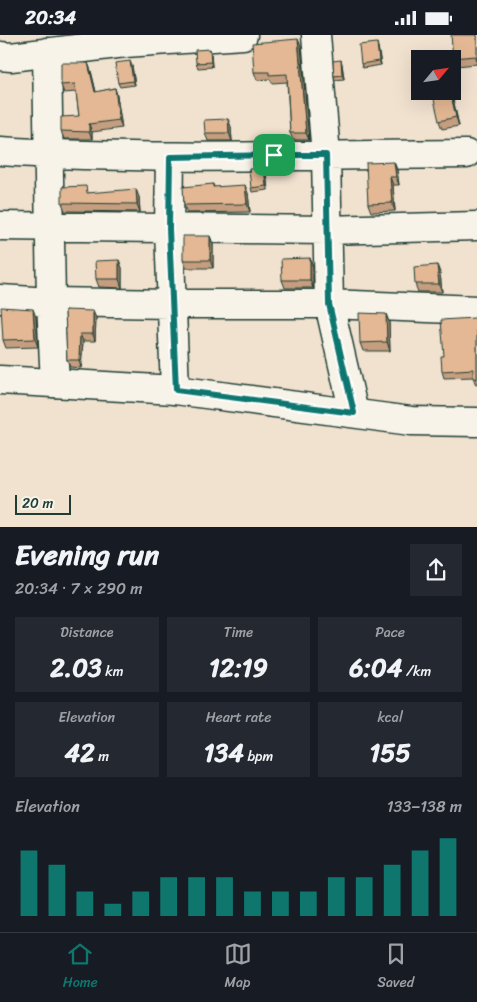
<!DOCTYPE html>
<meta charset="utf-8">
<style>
:root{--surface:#171b24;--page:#242831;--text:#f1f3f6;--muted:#9ea1a6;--line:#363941;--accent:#0f766e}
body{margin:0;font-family:Sriracha,sans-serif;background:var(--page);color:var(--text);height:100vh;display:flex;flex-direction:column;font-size:19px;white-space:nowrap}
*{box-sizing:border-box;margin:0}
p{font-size:16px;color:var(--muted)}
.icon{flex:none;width:28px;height:28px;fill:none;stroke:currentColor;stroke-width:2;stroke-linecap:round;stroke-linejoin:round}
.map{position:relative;height:492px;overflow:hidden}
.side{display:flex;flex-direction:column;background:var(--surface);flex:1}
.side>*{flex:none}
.needle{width:32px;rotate:61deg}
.controls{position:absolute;left:411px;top:15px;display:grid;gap:10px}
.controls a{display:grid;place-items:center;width:50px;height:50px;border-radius:0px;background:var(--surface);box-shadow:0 5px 20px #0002;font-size:25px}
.scale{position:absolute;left:15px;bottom:12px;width:56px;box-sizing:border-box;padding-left:5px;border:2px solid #1f3d34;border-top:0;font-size:14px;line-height:18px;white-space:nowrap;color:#1f3d34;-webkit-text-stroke:4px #f7f3e8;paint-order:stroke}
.pin{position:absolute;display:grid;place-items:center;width:42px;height:42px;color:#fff;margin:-21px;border-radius:10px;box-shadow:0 2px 8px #0006}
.round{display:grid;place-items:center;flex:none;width:52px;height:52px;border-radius:0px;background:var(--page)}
.head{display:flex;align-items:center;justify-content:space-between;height:85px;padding:0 15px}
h1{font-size:28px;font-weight:700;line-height:38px}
.stats{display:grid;grid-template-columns:repeat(3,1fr);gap:8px;height:85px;padding:5px 15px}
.stats div{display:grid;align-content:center;border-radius:0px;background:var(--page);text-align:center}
.stats b{font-size:25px;font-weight:700}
.stats small{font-size:14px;font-weight:400}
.stats p{font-size:14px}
.chart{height:140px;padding:10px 15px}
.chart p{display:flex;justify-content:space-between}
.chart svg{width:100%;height:90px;margin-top:5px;stroke:var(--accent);stroke-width:6}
.status{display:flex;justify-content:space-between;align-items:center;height:35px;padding:0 25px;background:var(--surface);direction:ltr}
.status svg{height:14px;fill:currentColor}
.tabs{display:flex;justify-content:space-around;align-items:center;height:70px;border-top:1px solid var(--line);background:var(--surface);font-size:14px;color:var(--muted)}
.tabs a{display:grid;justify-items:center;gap:2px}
.tabs .selected{color:var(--accent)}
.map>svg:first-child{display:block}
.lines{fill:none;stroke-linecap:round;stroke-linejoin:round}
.minor-casing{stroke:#1f3d34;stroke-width:31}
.major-casing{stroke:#1f3d34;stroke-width:31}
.minor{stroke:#f7f3e8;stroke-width:28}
.major{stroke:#f7f3e8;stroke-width:28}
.wall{fill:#c49e7f;stroke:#1f3d34}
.shaded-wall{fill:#a08168;stroke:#1f3d34}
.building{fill:#e4b894;stroke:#1f3d34}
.route-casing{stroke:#fff;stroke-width:10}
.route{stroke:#0f766e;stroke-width:6}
</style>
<div class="status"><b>20:34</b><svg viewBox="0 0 49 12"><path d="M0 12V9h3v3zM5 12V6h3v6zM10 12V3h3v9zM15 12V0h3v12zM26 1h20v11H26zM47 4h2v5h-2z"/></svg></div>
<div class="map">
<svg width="477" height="492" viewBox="0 0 477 492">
<rect width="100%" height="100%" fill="#f1e1cf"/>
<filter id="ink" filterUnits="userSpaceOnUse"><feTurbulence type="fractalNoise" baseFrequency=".02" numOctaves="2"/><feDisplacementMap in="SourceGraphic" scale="10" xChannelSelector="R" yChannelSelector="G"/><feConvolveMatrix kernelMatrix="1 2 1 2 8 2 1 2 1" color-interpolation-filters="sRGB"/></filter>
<g filter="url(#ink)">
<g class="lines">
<g class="minor-casing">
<path id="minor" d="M316,0L326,120L329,269L354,378
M47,17L51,267L55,348
M0,21L11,22L125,8L243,0
M0,116C155,126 311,120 466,119
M170,122L169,194L175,355
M0,191L326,195L477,191
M0,264L51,267L172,269H329L477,275"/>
</g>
<g class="major-casing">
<path id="major" d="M0,345L175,355L411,386L477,387"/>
</g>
<use href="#minor" class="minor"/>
<use href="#major" class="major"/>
</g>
<path class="wall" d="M477,0V29L456,31L453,23Z
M301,11L309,105H293L290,98L287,47L272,48L270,44L257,45L254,37Z
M378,12L381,30L363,33L361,29Z
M210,14L211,18L212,32L198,33L196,28Z
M341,25L342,29L344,44L335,45L334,41Z
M88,28L91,36L96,57L115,53L117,61L122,93L92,97V104H64L61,96L79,81L76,57L64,58L61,50Z
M132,31L135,50L120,52L118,48Z
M451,56L453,64L459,91L442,94L439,86Z
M228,84L231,92L232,106H208L205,98Z
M394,127L397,135L399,150H393L395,176L371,177L368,169Z
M264,133L266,137L268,155L252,157L251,153Z
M213,149L214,152L248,158L250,177L187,178L184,170Z
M89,158L139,162L140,177L65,176L62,168Z
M210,201L213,209V233H186L183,225Z
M310,223L313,232V253H285L282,245Z
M119,225L122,233V253L99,252L96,244Z
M437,230L440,238L442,257H418L415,249Z
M65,275L96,283L95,306H83L81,333L70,332L67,325Z
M386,279L389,287L390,316H363L360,308Z
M36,282L38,312L6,313L3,305Z
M474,283H477V350H476L473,342L444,343L442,336L444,321Z"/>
<path class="shaded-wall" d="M298,4L301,11L309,105L306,98Z
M377,8L378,12L381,30L379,26Z
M210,14L211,18L212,32L211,27Z
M341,25L342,29L344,44L342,40Z
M130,26L132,31L135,50L133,46Z
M88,28L91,36L98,65L95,57Z
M115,53L117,61L122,93L119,85Z
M450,56L453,64L459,91L456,82Z
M228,84L231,92L232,106L229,98Z
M89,89L92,97V104L89,97Z
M394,127L397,135L399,150L396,142Z
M264,133L266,137L268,155L266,151Z
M390,142L393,150L395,176L392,168Z
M245,150L248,158L250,177L247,169Z
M136,154L139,162L140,177L137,169Z
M210,201L213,209V233L210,225Z
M310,223L313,232V253L310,245Z
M119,225L122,233V253L119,244Z
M437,230L440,238L442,257L439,249Z
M33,274L36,282L38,312L35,304Z
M93,276L96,283L95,306L93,299Z
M386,279L389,287L390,316L387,307Z
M80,299L83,306L81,333L79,325Z"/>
<path class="building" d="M451,0H477V30L476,21L453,23Z
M298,4L306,98H290L287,39L269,40V37H254L252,8Z
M377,8L379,26L361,29L359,10Z
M210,14L211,27L196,28L195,15Z
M341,25L342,40L334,41L333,26Z
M130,26L133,46L118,48L115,28Z
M61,28H88L95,57L115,53L119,85L89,89V97L61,96V82L79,81L75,49L61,50Z
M448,56H450L456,82L439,86L433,60Z
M228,84L229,98H205L204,85Z
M394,127L396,142H390L392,168L368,169L366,128Z
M264,133L266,151L251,153L249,134Z
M213,149V152L245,150L247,169L184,170L183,152Z
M86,151L87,158L136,154L137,169L62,168V152Z
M183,201H210V225H183Z
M310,223V245H282L281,224Z
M119,225V244H96L95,226Z
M437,230L439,249H415L414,232Z
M1,272L33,274L35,304L3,305Z
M65,275L93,276V299H80L79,325H67Z
M359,278L386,279L387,307L360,308Z
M474,283H477V344L473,342V334L442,336L441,321H444L441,285Z"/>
</g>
<g class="lines" filter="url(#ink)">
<g class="route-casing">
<path id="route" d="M274,120H326L329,269L354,378L176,355L169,194L170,122Z"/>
</g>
<use href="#route" class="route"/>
</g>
</svg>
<div class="controls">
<a><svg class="needle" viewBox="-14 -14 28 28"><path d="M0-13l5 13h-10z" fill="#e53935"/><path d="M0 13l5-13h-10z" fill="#9ea1a6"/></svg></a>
</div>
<div class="scale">20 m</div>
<div class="pin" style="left:274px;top:120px;background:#1e9e55"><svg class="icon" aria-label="arrive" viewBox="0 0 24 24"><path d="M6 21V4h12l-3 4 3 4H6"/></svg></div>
</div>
<section class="side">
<div class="head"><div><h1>Evening run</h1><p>20:34 · 7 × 290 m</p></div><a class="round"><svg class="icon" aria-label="share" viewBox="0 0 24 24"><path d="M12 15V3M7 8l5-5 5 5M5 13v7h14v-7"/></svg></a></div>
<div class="stats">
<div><p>Distance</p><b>2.03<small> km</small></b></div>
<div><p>Time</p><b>12:19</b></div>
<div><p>Pace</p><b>6:04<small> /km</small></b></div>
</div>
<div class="stats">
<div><p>Elevation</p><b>42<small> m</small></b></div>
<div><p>Heart rate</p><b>134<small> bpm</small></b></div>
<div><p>kcal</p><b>155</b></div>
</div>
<div class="chart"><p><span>Elevation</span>133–138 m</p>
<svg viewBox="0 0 160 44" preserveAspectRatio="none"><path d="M5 44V12M15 44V19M25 44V32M35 44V38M45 44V32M55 44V25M65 44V25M75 44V25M85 44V32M95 44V32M105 44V32M115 44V25M125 44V25M135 44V19M145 44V12M155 44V6"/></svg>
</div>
</section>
<nav class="tabs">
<a class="selected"><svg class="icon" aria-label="home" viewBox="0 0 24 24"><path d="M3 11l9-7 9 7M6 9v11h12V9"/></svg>Home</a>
<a><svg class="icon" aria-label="map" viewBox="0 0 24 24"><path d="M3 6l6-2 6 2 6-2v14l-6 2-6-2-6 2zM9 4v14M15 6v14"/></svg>Map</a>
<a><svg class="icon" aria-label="saved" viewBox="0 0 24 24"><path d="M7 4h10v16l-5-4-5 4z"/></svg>Saved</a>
</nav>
